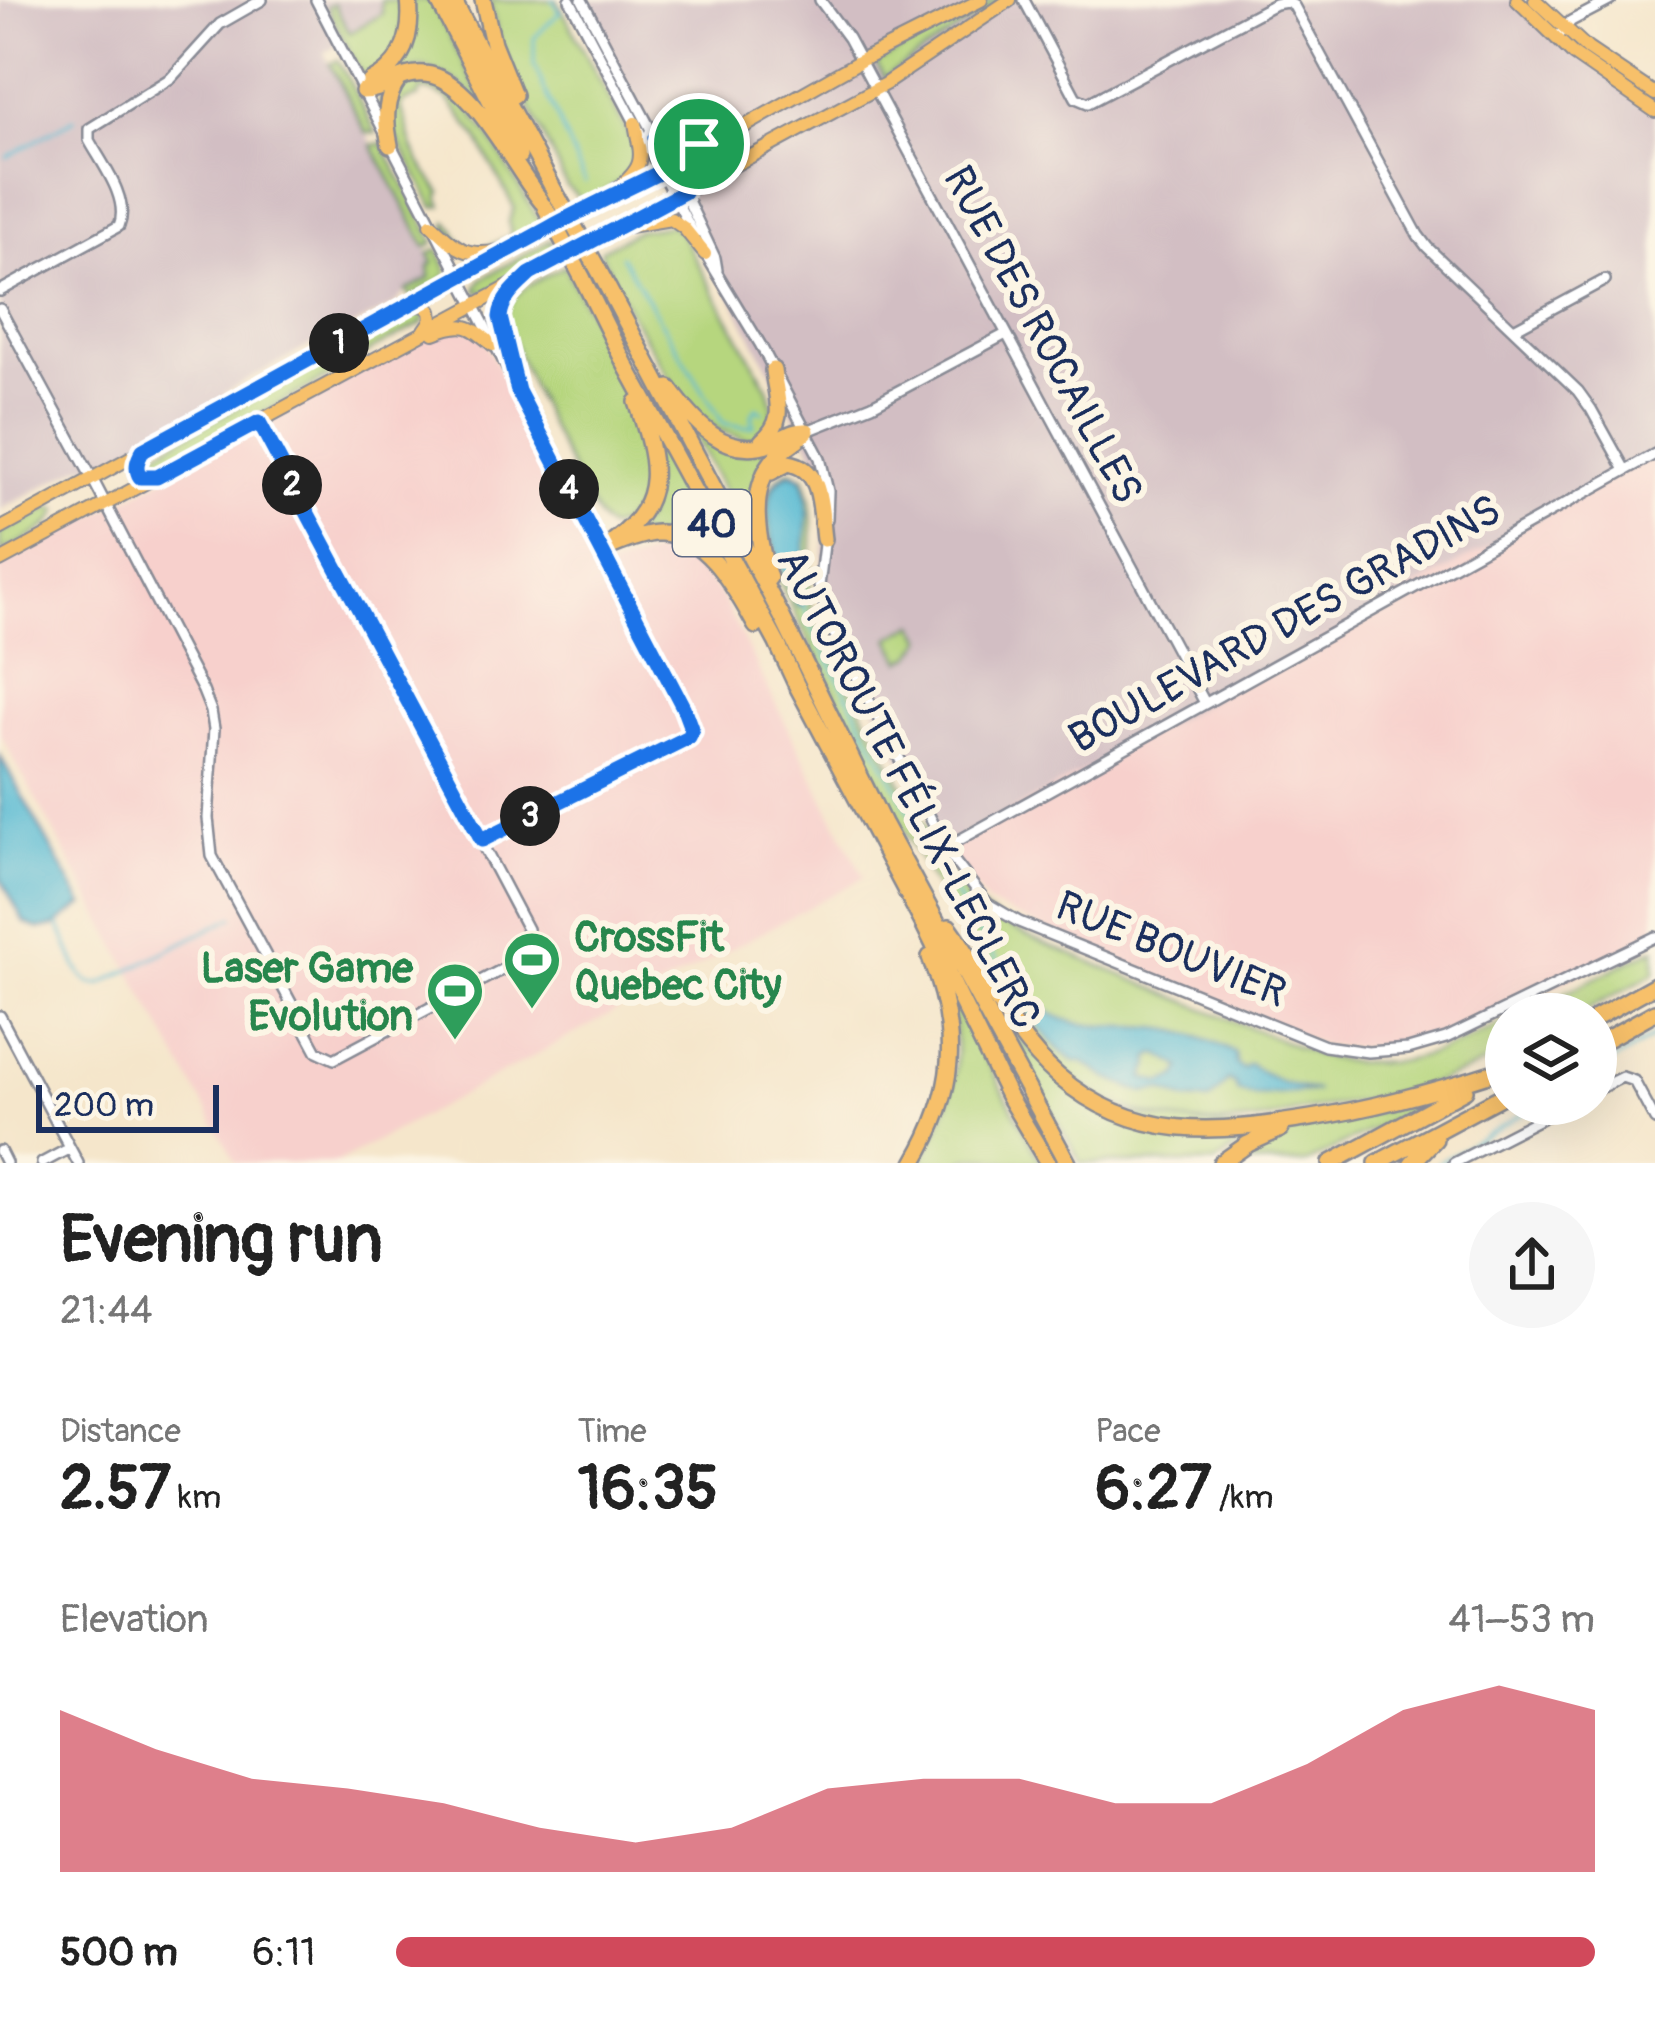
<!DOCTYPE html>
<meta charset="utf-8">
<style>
:root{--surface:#fff;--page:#f6f6f6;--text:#222;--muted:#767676;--accent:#d1495b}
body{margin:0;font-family:Pangolin,sans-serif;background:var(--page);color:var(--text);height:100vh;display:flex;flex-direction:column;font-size:45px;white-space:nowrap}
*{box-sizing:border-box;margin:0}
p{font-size:39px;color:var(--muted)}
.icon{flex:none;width:66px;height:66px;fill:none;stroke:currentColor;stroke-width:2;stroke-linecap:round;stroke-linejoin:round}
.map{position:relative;height:1163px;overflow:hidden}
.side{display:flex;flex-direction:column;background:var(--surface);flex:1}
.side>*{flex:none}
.fabs{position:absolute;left:1485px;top:993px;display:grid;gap:24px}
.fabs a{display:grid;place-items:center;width:132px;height:132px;border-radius:50%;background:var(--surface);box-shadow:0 12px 48px #0002;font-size:60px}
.scale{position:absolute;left:36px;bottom:30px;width:183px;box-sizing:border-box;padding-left:12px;border:6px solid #1b2f5e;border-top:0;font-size:33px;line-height:42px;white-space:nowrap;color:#1b2f5e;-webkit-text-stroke:9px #fcf5e5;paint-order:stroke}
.pin{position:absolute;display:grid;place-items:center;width:102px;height:102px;color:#fff;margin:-51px;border:6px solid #fff;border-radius:50%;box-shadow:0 3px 12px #0007}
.km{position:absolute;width:60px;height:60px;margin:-30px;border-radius:50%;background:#222;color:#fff;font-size:33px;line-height:60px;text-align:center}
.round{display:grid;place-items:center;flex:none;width:126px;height:126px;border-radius:63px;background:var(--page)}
.summary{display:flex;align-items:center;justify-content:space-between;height:204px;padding:0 60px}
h1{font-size:66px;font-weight:800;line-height:90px}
.figures{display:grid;grid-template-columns:repeat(3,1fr);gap:18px;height:204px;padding:12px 60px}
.figures div{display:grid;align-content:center}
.figures b{font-size:60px;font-weight:800}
.figures small{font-size:33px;font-weight:400}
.figures p{font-size:33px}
.chart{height:336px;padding:24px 60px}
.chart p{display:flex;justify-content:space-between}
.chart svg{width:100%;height:216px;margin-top:12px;fill:var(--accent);opacity:.7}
ul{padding:0 60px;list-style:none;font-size:39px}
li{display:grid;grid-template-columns:192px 144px 1fr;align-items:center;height:90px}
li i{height:30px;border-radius:15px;background:var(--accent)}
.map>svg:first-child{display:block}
.built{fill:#f7d0cc}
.industrial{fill:#d2bec3}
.green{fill:#b6d67e;stroke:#68826e;stroke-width:3}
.water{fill:#54b9d3;stroke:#387498;stroke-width:3;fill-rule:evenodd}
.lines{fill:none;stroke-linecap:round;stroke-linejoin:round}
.stream{stroke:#54b9d3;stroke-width:3}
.minor-casing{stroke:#888a94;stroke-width:14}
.major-casing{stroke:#888a94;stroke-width:16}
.highway-casing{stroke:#888a94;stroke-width:20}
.minor{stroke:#fff;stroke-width:9}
.major{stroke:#f7c06b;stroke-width:12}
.highway{stroke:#f7c06b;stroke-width:15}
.highway-bridge-casing{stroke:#888a94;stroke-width:20;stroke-linecap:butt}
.highway-bridge{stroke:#f7c06b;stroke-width:15}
.route-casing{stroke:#fff;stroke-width:24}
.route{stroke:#1a73e8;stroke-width:15}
.labels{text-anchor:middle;stroke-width:12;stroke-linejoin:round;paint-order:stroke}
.shield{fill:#fcf5e5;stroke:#5e6a86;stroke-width:3}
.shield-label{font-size:39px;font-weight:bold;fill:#1b2f5e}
.street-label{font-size:42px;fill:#1b2f5e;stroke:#fcf5e5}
.leisure-label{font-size:42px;font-weight:bold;fill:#27864d;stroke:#fcf5e5;text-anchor:start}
</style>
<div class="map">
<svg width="1655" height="1163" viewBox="0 0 1655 1163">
<rect width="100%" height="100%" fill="#fcf5e5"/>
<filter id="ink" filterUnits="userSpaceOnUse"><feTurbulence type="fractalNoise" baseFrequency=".00833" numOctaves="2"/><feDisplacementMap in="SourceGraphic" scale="24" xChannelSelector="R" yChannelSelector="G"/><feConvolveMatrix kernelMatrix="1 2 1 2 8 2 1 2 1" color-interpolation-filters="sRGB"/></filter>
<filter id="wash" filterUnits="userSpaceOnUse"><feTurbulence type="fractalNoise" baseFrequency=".004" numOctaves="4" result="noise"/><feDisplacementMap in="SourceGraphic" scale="48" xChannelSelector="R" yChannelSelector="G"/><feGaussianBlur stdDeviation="2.7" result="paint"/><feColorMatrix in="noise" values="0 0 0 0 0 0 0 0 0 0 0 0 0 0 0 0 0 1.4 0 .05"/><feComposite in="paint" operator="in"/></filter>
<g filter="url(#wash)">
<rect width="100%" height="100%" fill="#f5e6cb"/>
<path class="built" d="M1546,31L1655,111V937L1532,998L1408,1049L1325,1046L1120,962L988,904L951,858L896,455Z
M447,325L480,333L607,568L657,553L678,554L698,568L720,594L864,877L336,1163H236L0,734V567Z"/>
<path class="industrial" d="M0,0H386L387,19L324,53L426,246L433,263L430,268V278L406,291L394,305L325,341H318L224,393L226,398L103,464L81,466L0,510Z
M583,0H1516L1546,31L1655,111V454L945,848L821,599L827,479L717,270L684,192Z"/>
<path class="green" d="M381,0H405L400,51L369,77L360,72L327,7L334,4L349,33L382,14Z
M411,0H431L489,113L458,82L423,66L384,78L407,54Z
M489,0H557L638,152C632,179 607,190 585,203L567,187L501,46Z
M994,0H1003L884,78L876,63Z
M338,60L376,133H366L330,64Z
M423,78L458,95L490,137L543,227L487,252L461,249L446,228L447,222C457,229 456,239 464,245C477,256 499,241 511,236L509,221L514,207L477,137L448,99L434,92L421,90L418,97L404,102L401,108C408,122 406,125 410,138C414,157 429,177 441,192L439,200L442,206L434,207L378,102L384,93Z
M382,143L434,242L426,247L372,145Z
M671,225L680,232L768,388L773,406V420L756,439H744L718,430L688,409L629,311L600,251L638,230Z
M551,240L556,252L541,263L487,292H477V286L482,279Z
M438,249L447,269L446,277L411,297L406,291L430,278L429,266L433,263L429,254Z
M564,266C590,318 703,500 609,529C596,520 591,504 583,491C553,436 526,379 505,319C507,290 542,279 564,266Z
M414,310L425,311V317L421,324L370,351L352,364L155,471L146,472L141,467L150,455Z
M685,417C724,451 724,459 776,445L762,464L758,557Z
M651,421L728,569L695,538L633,536L645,518Z
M790,470L804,477C824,522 801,573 815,622L953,880C977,909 1001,924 1034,939L1317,1055C1393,1076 1439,1054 1506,1022V1053C1445,1086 1374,1100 1305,1110C1293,1112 1283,1115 1272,1118C1226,1127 1173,1125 1128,1109C1097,1098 1069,1077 1045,1054C1018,1026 999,990 978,957C900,836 839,699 774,571C766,535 750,490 790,470Z
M51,507L58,510C52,531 19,542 0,552V533Z
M915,624L924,639L913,655L902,661L890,638Z
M1655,948V973L1579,1014H1523Z
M952,996L1042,1163H1010L989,1158H972L954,1163H921C955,1101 964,1067 950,997Z
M987,997L1018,1039L1103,1111L1255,1131L1256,1134L1215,1163H1081Z
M1422,1101L1423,1104L1306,1163H1226L1286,1131Z"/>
<path class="water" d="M791,473L801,477C819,518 795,560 806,602L799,607C783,579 745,490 791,473Z
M0,756L83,905L55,926L39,929L24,922L0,877Z
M1008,969C1020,983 1030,1000 1045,1010C1081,1033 1124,1024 1164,1029C1190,1032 1212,1042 1235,1053L1236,1064L1242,1069L1249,1064C1271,1080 1291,1087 1317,1091L1255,1096L1237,1091L1236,1085L1228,1080L1209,1101L1186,1100L1162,1090L1144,1093L1107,1078L1083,1062L1074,1061L1059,1050L1039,1027L1016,995L1004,972ZM1159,1054L1182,1068L1178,1077L1162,1083L1144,1078L1150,1065L1149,1059L1153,1055Z"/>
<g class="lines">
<path class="stream" d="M553,0L560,12L534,38V65L585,182
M7,157L74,119
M621,256L723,423L743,427L754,426L752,415L756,408L763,412
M803,600L808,621L947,882L1004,972
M59,925C67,939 76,976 90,983C93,985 97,984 101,984L233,917
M1596,1071L1655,1036
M1438,1163L1539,1104"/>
</g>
</g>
<g filter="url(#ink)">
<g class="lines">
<g class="minor-casing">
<path id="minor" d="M316,0L691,723L692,731L689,737L481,840
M570,0L695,236
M582,0L684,192L715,258L717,270
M820,0L848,38L1205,703
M1024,0L1076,98L1088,103L1275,4L1287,2L1294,6L1418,235L1427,247L1578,391L1591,409L1625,470
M1556,39L1571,21L1611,0
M703,250L760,344L820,458L828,491L827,519
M0,291L119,226C130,199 102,164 89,140V129L171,78L220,24L262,0
M0,309L92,478L203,691L211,711L214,729L208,818L212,856L317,1051L334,1059L520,960L527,954L529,941L527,929L259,422
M1514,329L1605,280
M807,431L872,405L1006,334
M825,536L819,586L830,626L951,857L988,904L1019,922L1325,1046L1368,1052L1408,1049L1446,1038L1655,937
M945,848L1655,454
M0,1016L78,1163
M1596,1090L1622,1077L1634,1081L1655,1120
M0,1151L6,1163
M42,1163L70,1148
M1454,1163L1569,1104"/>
</g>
<g class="major-casing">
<path id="major" d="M1517,0L1574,55L1655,111
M1535,0L1588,49L1655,94
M655,138L680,148L708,140
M617,189C647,164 641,158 635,123
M431,224C456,247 463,258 499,251
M629,226L671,219L684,228L705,254
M409,306L424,305L431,311L432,320L425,330
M434,333C464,321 470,325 493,345
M517,391L500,317L501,306L520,283
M0,529L556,225L687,159L860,61L981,0
M0,561L885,84L1010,0"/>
</g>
<g class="highway-casing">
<path id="highway" d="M438,0L519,156
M453,0L555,192
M483,0L493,43L514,95
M370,82C404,65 413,35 409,0
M363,91C385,91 400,71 425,74C472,78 513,167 542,202
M390,145C385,121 384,99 399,79
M598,269L781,615L883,823L1068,1163
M582,277L625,364L777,643L796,684L924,925L1008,1096L1048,1163
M669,388C695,422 723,459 771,443C785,438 792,430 807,431
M762,441C788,419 776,399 773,370
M771,472L788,463C824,468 820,511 824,539
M614,541C669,500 656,460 637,402
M602,550C619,544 638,534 657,533C705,530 736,590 756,626
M769,578C758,541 746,488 777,456C786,446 798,441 807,431
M949,927C984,975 1013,1037 1058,1076C1136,1143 1217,1133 1311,1118C1375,1108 1436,1091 1498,1071
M1596,1018L1655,985
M1596,1045L1655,1012
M914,1163C956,1092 960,1034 930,957
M1221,1163L1248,1144L1281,1129
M1331,1163L1465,1090
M1377,1163L1506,1094
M1412,1163L1435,1139"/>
</g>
<use href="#minor" class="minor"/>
<use href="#major" class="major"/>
<use href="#highway" class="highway"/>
<g class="highway-bridge-casing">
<path id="highway-bridge" d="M555,192L598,269
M545,207L582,277"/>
</g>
<use href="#highway-bridge" class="highway-bridge"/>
</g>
</g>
<g class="lines" filter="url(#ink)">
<g class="route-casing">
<path id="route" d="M699,144L722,139C666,172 606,197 549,228C414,302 279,377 143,450C138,459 134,467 140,477H157L259,422L482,840L689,737L692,731L683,707L518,391L500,317C502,298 516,287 530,274L684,192C674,174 665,156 655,138L676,148L699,144"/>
</g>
<use href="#route" class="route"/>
</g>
<defs>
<g id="stadium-pin" transform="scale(3)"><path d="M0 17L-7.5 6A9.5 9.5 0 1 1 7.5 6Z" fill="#2e9e5b" stroke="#fcf5e5"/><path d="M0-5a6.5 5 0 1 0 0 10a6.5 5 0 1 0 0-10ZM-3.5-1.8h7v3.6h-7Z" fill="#fff"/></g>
</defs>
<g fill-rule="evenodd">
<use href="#stadium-pin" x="532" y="960"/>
<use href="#stadium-pin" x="455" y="991"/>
</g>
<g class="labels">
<rect class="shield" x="673" y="490" width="78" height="66" rx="9"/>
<g class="shield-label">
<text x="712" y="537">40</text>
</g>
<g class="street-label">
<text transform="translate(1044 334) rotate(62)" y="15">RUE DES ROCAILLES</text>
<text transform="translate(1284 623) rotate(-29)" y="15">BOULEVARD DES GRADINS</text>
<text transform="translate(910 788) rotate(63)" y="15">AUTOROUTE FÉLIX-LECLERC</text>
<text transform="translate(1172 948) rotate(22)" y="15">RUE BOUVIER</text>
</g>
<g class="leisure-label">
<text x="574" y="951">CrossFit<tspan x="574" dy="48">Quebec City</tspan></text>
<text x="413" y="982" text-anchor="end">Laser Game<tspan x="413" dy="48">Evolution</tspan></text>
</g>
</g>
</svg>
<div class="fabs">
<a><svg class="icon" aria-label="layers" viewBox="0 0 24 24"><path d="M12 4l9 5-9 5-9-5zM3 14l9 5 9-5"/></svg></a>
</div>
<div class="scale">200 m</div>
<div class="pin" style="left:699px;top:144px;background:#1e9e55"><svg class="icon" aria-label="arrive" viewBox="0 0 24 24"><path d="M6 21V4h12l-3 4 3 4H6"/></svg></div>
<b class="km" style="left:339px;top:343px">1</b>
<b class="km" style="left:292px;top:485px">2</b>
<b class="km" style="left:530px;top:816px">3</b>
<b class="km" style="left:569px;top:489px">4</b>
</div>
<section class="side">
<div class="summary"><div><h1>Evening run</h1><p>21:44</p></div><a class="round"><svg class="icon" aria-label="share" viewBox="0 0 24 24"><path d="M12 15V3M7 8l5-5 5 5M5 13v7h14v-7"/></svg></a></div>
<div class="figures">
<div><p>Distance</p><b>2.57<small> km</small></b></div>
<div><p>Time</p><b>16:35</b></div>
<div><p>Pace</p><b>6:27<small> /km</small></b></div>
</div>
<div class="chart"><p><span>Elevation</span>41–53 m</p>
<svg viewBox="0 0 160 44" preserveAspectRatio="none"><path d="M0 44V11L10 19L20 25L30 27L40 30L50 35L60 38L70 35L80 27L90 25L100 25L110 30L120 30L130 22L140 11L150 6L160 11V44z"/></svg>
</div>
<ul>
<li><b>500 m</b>6:11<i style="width:100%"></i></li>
</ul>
</section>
